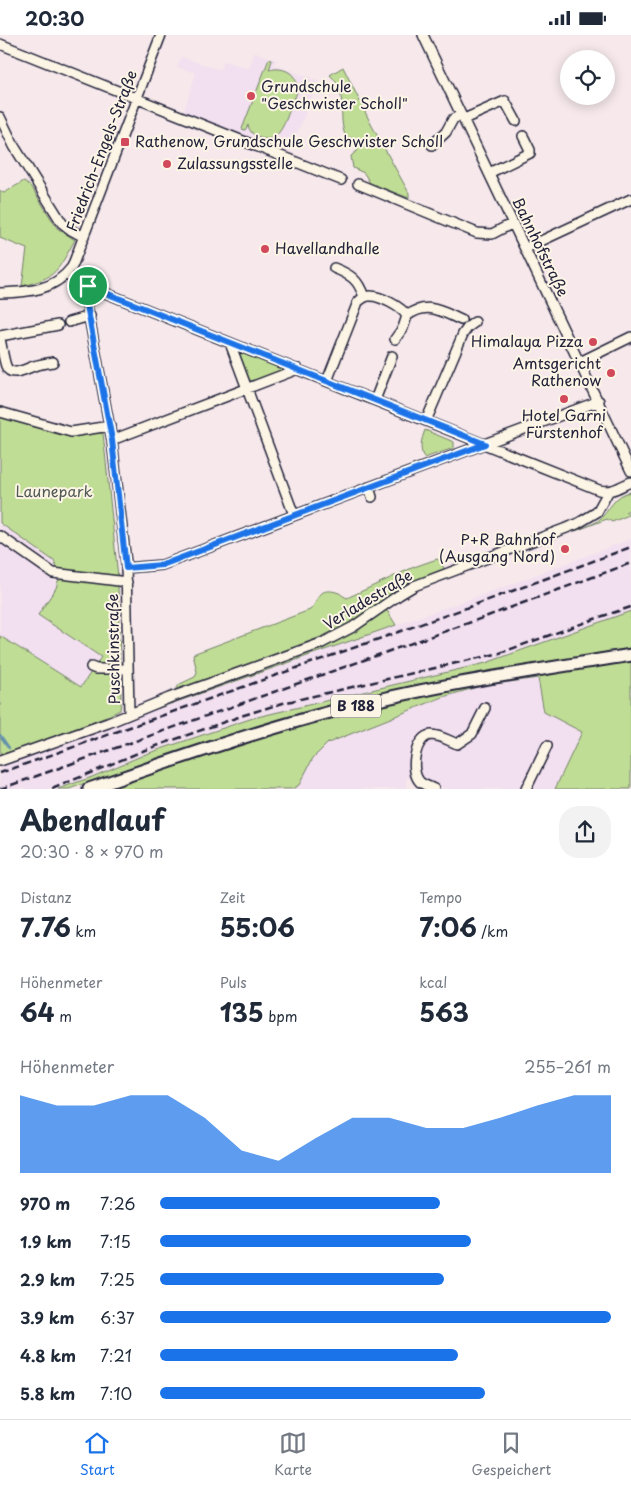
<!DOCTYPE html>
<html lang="de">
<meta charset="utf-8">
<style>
:root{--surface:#fff;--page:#f2f2f3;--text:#1f2937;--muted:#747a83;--line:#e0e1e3;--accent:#1a73e8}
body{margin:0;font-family:"Playpen Sans",sans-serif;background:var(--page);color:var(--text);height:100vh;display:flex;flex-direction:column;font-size:19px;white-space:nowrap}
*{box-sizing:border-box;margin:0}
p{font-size:16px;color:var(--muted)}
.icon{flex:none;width:28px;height:28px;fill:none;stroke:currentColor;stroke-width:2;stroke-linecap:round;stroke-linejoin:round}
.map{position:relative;height:754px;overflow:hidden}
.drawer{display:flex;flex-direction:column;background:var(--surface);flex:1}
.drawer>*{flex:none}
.fabs{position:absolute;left:560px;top:15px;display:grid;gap:10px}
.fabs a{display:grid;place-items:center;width:55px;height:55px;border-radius:50%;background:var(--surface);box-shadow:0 2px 12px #0003;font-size:25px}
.pin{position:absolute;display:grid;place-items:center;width:42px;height:42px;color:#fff;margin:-21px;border:2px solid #fff;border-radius:50%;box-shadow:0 1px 5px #0007}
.round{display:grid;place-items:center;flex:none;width:52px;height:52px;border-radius:20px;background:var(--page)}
.head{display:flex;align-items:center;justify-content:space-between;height:85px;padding:0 20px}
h1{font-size:28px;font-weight:700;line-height:38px}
.metrics{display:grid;grid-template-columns:repeat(3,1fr);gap:8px;height:85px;padding:5px 20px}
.metrics div{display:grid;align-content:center}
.metrics b{font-size:25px;font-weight:700}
.metrics small{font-size:14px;font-weight:400}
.metrics p{font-size:14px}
.chart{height:140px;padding:10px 20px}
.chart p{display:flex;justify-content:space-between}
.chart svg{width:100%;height:90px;margin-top:5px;fill:var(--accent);opacity:.7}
ul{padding:0 20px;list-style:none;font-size:16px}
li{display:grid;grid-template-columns:80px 60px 1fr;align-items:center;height:38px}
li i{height:12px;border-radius:6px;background:var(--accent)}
.status{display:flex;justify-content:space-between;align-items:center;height:35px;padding:0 25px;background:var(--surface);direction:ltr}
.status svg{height:14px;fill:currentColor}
.menu{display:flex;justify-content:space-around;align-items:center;height:70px;border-top:1px solid var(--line);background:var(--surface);font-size:14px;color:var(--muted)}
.menu a{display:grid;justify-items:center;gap:2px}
.menu .on{color:var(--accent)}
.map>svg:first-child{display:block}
.built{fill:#f2dfef}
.green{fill:#c0dd95;stroke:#718068}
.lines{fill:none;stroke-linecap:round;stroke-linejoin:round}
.stream{stroke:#6692ab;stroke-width:2.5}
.minor-casing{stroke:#22223b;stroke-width:12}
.major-casing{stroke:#22223b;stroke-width:15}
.minor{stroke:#fcf5e5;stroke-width:9}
.major{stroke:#fcf5e5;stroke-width:11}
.rail{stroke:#22223b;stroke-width:2.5;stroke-dasharray:8 4;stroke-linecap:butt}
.route-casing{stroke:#fff;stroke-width:10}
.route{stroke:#1a73e8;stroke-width:6}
.poi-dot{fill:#d1495b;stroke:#fcf5e5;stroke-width:2}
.labels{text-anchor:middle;stroke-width:4;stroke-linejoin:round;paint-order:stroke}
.shield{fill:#fcf5e5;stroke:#63616e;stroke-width:1}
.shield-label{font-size:14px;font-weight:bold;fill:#22223b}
.poi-label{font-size:15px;fill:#22223b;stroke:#fcf5e5;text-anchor:start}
.street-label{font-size:15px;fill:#22223b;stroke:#fcf5e5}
.park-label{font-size:15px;fill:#515a56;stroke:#fcf5e5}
</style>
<div class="status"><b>20:30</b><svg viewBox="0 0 49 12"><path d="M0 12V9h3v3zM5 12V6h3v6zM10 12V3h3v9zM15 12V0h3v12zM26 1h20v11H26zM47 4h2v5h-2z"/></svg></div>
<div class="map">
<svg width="631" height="754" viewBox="0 0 631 754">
<rect width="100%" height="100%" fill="#f6e8eb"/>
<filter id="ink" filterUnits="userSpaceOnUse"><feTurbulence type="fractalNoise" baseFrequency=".02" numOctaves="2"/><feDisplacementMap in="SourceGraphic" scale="10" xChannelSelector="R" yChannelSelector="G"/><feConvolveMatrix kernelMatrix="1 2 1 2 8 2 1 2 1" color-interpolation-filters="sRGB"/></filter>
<g filter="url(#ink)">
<path class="built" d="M255,17L276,25L274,30L318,46L289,118L184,76L196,38L177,32L181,22L220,35L224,26L249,34Z
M0,488L54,526L46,540L57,548L56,553L38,580L102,622L81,652L0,601Z
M631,504V576L486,628L253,683L146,719L92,742L58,754H26L24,752L19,754H0V730L510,550Z
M538,643L544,676L582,697L555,754H443L426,746L406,743V754H292L299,750L313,723L328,708L443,662L481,651Z"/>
<path class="green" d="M269,24L272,25L269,35C283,31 299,38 297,56C296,62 292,68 290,74C285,87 279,109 260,103C254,101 249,96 248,90L245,95L242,94Z
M343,32L372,91L409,158V163L370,148L364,138L353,133L351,121L358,115V110L356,104L346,102C336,81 350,59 330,40Z
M24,146L32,153L57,193L75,205C57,236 58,242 22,251L27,214L0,203V156L4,158Z
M238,316L287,335L251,349Z
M0,379L72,400L103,398L118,542L58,535L54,526L0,488Z
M425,395L454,407V413L424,423C419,413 421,406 425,395Z
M631,457V474L625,477L629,480L612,487L607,484L575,496C583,493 591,490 598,486C610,476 614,459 631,457Z
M437,524L441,526L444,534L403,550L350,589L332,598L175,655L180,649L195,642L197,637L193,619L310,575C320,565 317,552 336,557C341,558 342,561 347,563L414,532Z
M63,543L118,550L121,669L120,675L104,683L0,721V601L81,652L101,622L38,580L56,553L58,546Z
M386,574L396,590L139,680L170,667L319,614L358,594Z
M631,576V613C521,632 411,648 304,677C224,699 147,727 69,754H58L92,742L146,719L253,683L486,628Z
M631,624V754H555L582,697L544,677L538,643L481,651L443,662L328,708L313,723L299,750L292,754H104C176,730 249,704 323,684C424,657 528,642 631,624Z"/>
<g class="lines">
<path class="stream" d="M0,700L9,713"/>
<g class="minor-casing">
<path id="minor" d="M423,0L631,436
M0,9L341,145
M0,82L14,111L62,188L71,195L84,202
M464,84L505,66L516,86
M432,110L446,97L453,84L461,80
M489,138L530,118V115L523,101
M358,149L477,198L492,199L513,188
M526,213L631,164
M334,233C351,240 358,244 364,262
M66,240L88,251L599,455C613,458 618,452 631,447
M88,251L86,265L112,405L126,528L129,679
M0,258C28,257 54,256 72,232L161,0
M407,281C427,266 441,276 461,285
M69,287L90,281
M0,301L58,290
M0,304C2,312 3,322 6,331C11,343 25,334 34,331C40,329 47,328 53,327
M230,308L294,480
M580,327L631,302
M327,346L358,267C362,264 364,261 369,261C379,260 402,272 407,281L403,293L395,304
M375,365L392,321
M0,377L71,397L110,391
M426,386L463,299L468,292L475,287
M112,405L298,334
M369,452L372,462
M0,501L53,538L127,547
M126,533L162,530L599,366
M91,632L96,634H128
M0,726L108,688L169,663L322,608L353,592L399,560L414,551L577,489L597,477L608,457
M434,754C430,752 424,750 420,747C409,736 415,701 431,700C439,700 450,706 457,709L472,699L485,673
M526,754L547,711"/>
</g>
<g class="major-casing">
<path id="major" d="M89,754C170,726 251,698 334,676C431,650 532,636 631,620"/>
</g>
<use href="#minor" class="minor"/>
<use href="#major" class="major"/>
<path class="rail" d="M0,738L469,572L631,512
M0,754L474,586L631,528
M52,754L145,715L244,680L283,668L500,618L603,581L631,572"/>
</g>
</g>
<g class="lines" filter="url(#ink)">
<g class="route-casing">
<path id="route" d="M88,251L485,409L162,530L126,533L112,405L86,265Z"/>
</g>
<use href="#route" class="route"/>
</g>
<g class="poi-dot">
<circle cx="251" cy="61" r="5"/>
<rect x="120" y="102" width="10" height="10" rx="2.5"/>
<circle cx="167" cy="129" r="5"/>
<circle cx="265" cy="214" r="5"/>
<circle cx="593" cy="307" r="5"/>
<circle cx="611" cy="338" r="5"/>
<circle cx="564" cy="364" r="5"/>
<circle cx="565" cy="514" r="5"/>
</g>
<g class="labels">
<rect class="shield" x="331" y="659.5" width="50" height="23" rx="4"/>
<g class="shield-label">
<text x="356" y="676">B 188</text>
</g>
<g class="poi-label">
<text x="261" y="57">Grundschule<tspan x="261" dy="17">"Geschwister Scholl"</tspan></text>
<text x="135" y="112">Rathenow, Grundschule Geschwister Scholl</text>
<text x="177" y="134">Zulassungsstelle</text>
<text x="275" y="219">Havellandhalle</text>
<text x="583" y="312" text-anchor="end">Himalaya Pizza</text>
<text x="601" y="334" text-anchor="end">Amtsgericht<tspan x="601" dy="17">Rathenow</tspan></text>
<text x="564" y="386" text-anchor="middle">Hotel Garni<tspan x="564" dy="17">Fürstenhof</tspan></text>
<text x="555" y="510" text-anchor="end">P+R Bahnhof<tspan x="555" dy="17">(Ausgang Nord)</tspan></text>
</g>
<g class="street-label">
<text transform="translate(102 116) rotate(-69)" y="5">Friedrich-Engels-Straße</text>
<text transform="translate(540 212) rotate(64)" y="5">Bahnhofstraße</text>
<text transform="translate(368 565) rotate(-31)" y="5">Verladestraße</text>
<text transform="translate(114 614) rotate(-91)" y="5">Puschkinstraße</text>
</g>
<g class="park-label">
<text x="54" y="462">Launepark</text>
</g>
</g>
</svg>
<div class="fabs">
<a><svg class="icon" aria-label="locate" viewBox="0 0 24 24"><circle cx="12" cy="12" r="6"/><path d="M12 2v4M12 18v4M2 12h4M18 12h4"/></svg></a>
</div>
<div class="pin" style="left:88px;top:251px;background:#1e9e55"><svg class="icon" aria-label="arrive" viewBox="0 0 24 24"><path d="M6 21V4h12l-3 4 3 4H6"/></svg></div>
</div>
<section class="drawer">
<div class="head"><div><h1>Abendlauf</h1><p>20:30 · 8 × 970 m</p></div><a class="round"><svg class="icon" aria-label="share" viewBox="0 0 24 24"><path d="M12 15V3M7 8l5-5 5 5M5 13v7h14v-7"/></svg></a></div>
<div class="metrics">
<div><p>Distanz</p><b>7.76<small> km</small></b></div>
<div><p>Zeit</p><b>55:06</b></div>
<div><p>Tempo</p><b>7:06<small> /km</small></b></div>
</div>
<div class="metrics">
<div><p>Höhenmeter</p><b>64<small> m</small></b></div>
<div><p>Puls</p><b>135<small> bpm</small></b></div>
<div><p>kcal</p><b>563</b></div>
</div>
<div class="chart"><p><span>Höhenmeter</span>255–261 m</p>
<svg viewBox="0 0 160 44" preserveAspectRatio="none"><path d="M0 44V6L10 11L20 11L30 6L40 6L50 17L60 33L70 38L80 27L90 17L100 17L110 22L120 22L130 17L140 11L150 6L160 6V44z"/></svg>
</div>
<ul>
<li><b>970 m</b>7:26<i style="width:62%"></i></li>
<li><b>1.9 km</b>7:15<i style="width:69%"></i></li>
<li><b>2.9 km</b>7:25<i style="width:63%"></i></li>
<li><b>3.9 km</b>6:37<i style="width:100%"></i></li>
<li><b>4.8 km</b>7:21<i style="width:66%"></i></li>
<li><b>5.8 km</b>7:10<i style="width:72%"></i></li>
</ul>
</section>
<nav class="menu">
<a class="on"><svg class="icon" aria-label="home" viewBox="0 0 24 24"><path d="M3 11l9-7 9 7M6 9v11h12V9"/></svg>Start</a>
<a><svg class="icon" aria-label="map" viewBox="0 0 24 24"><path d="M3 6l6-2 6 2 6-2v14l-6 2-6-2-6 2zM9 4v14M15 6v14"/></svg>Karte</a>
<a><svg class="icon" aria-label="saved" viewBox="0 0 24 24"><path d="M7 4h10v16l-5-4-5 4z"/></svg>Gespeichert</a>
</nav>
